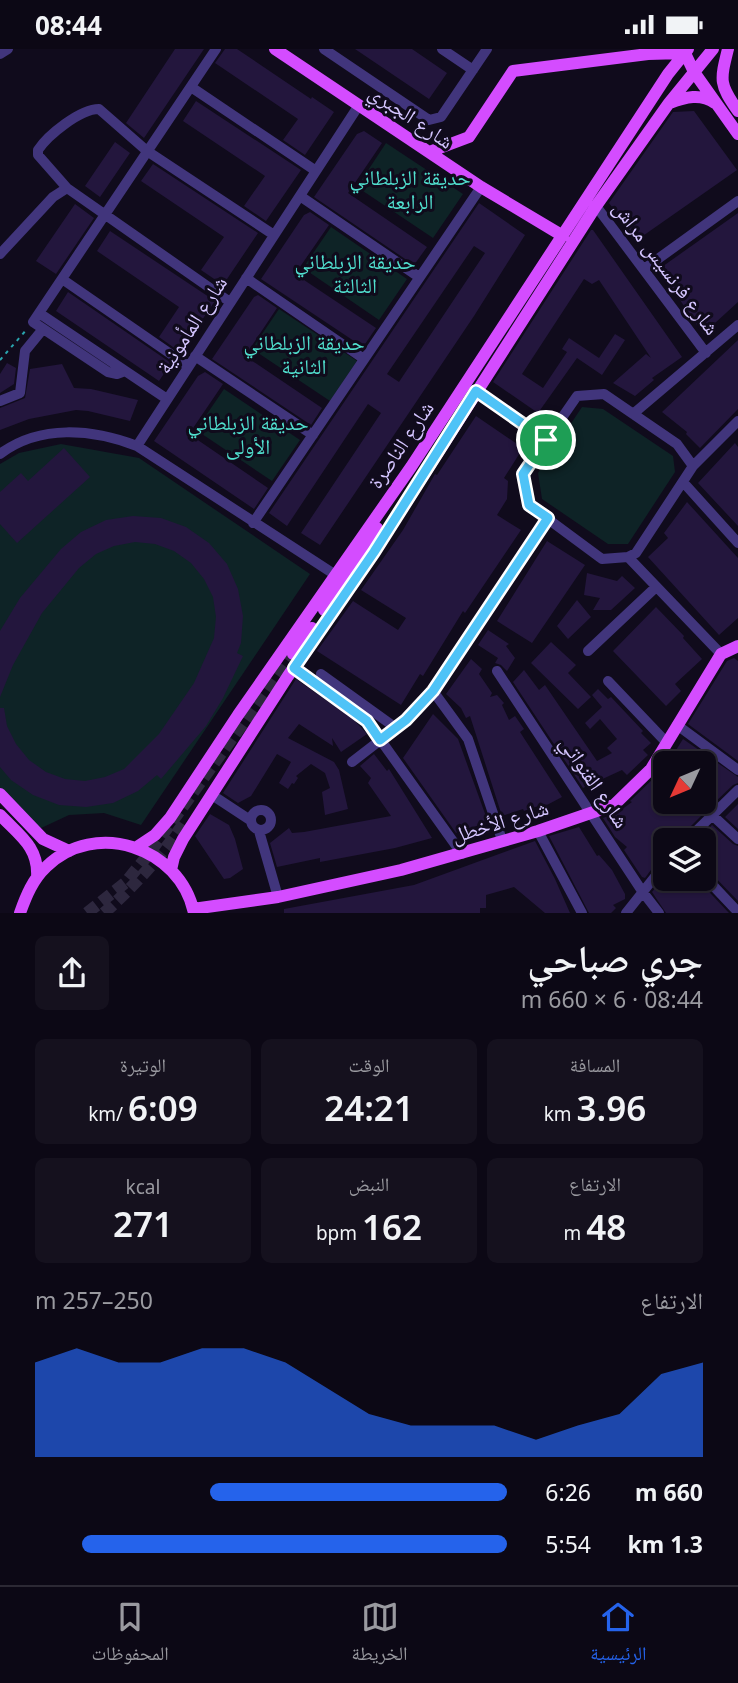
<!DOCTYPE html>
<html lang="ar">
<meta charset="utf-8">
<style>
:root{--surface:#0c0815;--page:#15111e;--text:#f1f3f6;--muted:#9a9aa0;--line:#2c2934;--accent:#2563eb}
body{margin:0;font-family:"Noto Sans","Noto Naskh Arabic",sans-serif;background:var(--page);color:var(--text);direction:rtl;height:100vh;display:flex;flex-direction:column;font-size:26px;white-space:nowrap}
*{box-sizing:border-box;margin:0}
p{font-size:23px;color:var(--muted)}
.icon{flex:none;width:38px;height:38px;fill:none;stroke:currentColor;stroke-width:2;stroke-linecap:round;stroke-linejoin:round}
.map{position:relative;height:864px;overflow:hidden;direction:ltr}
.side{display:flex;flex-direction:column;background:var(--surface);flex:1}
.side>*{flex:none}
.needle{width:46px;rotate:226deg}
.buttons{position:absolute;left:653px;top:702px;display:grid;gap:14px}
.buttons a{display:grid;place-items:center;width:63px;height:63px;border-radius:10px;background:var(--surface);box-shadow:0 2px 5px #0004,0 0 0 2px var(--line);font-size:35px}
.pin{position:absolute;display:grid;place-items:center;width:60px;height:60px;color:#fff;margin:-30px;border:4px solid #fff;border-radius:50%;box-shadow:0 2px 7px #0007}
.round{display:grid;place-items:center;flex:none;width:74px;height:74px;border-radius:10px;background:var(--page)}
.summary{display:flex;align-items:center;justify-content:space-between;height:119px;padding:0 35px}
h1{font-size:38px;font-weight:600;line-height:52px}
.metrics{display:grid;grid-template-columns:repeat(3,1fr);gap:10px;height:119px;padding:7px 35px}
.metrics div{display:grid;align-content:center;border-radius:10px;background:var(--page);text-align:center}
.metrics b{font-size:35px;font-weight:600}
.metrics small{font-size:19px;font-weight:400}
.metrics p{font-size:19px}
.chart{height:196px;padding:14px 35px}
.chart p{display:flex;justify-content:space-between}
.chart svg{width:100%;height:126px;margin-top:7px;fill:var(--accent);opacity:.7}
ul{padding:0 35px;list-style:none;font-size:23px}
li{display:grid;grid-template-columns:112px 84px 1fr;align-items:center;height:52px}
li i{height:18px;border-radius:9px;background:var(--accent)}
.status{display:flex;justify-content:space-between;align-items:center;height:49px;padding:0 35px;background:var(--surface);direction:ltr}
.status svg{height:19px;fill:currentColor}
.tab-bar{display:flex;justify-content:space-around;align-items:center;height:98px;border-top:2px solid var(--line);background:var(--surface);font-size:19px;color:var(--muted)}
.tab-bar a{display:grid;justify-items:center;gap:4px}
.tab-bar .active{color:var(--accent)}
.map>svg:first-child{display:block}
.green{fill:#0e2326}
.building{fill:#23163d;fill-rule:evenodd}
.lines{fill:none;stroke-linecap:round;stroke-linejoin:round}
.major-tunnel{stroke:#2d273e;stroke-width:12;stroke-dasharray:12 6;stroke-linecap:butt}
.path{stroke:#2aa5ae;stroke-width:2;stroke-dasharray:3.5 5;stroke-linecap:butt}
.minor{stroke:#41357c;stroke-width:10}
.major{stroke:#d44cff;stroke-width:12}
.route-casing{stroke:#fff;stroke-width:14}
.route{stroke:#4fc3f7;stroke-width:9}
.labels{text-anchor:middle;stroke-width:6;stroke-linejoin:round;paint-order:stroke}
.street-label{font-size:21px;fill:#d4c5ff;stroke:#100b1c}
.park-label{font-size:21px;fill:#51e0cf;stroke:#100b1c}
</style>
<div class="status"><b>08:44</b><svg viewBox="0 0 49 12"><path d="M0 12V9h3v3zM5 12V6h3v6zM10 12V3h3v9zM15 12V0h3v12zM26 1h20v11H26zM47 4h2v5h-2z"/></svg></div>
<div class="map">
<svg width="738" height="864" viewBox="0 0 738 864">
<rect width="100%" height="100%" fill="#100b1c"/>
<path class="green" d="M386,94L463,145L433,189L357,138Z
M331,178L407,230L379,271L303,219Z
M279,260L357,312L330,352L252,300Z
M224,340L300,391L272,432L196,381Z
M582,358L603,360L673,407L675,423L628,495H608L542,450L538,424Z
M61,395L139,409L310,525L141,776L104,764L69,766L39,780L0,739V415L19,404Z"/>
<path class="building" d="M175,0H204L144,89L126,74Z
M225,0H237L311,50L312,48L334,63L305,106L283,91L298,70L215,14Z
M355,0H412L447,24L429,50Z
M196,52L301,121L266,172L244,157L265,127L183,72Z
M694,62L737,121L637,191L609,154L673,63Z
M364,82L382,94L348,144L427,198L414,216L314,148L357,85Z
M115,93L130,104L100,148L85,137Z
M153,115L258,184L223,236L201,221L224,188L141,132Z
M479,154L525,186L474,267L320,496L301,484L381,364L368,355L287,477L269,464ZM474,197L485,204L399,333L387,325Z
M75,155L94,169L56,225L36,212Z
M310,163L329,176L295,225L376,279L363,298L261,230L304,166Z
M738,164V253L703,285L659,220Z
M591,181H593L682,308L652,329L654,331L635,347L613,334L646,305L651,309L599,231L592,235L584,230L522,325L543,339L567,303L562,300L569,289L599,309L615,285L625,291L602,326L577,309L538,364L493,333Z
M110,182L215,252L180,303L159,288L179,258L97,202Z
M68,243L171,314L159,332L56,262Z
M258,246L277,259L245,307L322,359L311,376L212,310L254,248Z
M738,291V360L700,399L686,385L687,383L662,363Z
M7,314L16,319L14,335L0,344V325Z
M62,315L74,339L91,340L138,351L130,372L88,362L76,361L29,370L0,381V359L25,349L30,320Z
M205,323L223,335L189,385L268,439L254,460L154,392L198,327Z
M476,367L523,399L504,429L508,432L507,450L497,466L521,481L465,564L463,562L423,627L420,625L401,656L317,602L353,552L398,581L406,569L361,541L403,481L435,425L437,426Z
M735,394L738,398V477L698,434Z
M64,399L90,428L17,494L0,475V443L21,424L28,432Z
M687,453L738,509V569L719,586L648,508L668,489L664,484Z
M133,467L161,469L186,478L209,494L227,515L238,540L243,567L241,594L237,604L243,607L223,649L206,677L161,730L157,726L138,742L113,754L86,758L59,756L33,746L11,731L0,718V659H4L7,677L16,695L29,711L46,723L65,730L85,732L105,728L124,720L159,685L194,634L214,589L216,568L213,548L204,530L191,514L174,502L155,495L135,493L114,497L96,505L79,519L42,564L13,616L0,648V582L20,549L61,500L81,483L106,471Z
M547,492L585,516L532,594L497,572Z
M587,524L617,532L622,527L635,539L611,561H593L600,549L584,546Z
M577,551L591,568L568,590L557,577Z
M656,558L684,587L683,589L702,610L675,635L681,642L666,657L613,602Z
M488,581L509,595L506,597L515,609L507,622L501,616L495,614L498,609L478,596Z
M551,593L576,616L568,624L591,648L578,660L531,614Z
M734,609L738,612V712L688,675L727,612Z
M471,610L482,620L479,625L492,644L490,648L497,646L504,654L502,656L509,671L515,667L524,680L520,683L562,748L545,757L544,755L524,762L523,760L502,767L470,667L466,669L461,659L446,645Z
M524,621L539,641L545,636L597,712L612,704L607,699L617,690L600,670L590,680L585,674L602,658L592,646L598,640L608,650L611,648L643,682L641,684L651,694L643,701L648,706L627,726L622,721L583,739L513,633Z
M296,630L354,671L367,685L341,703L332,689L333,697L299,675L288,689L334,713L339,721L348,760L325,766L322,743L330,739L325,724L311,715L296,727L298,729L294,735L292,734L288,740L279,734L291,713L277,705L251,747L238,754L223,744Z
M433,665L458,690L488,773L456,784L403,709Z
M683,690L738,728V734L733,736L712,756L704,748V714H668Z
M374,705L387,722L389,720L432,789L395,799L320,813V809L277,818L270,794L289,779L292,784L304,783L391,767L368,734L371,729L360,717Z
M655,728L665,734V752H689L702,766L682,786L680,791H665V808L659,810L645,829L642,828L624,801L627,798L615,788L603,769L617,764L632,753L630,752Z
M738,755V780L725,768Z
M210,765L229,776L235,790L243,820L230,829L224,830L195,787Z
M712,776L733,795L738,797V852L709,822L704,820V791H698Z
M579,778L597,807L599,806L612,821L625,845V850L613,856L616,859L611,864H589L549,787Z
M535,792L555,830L570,864H545L514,838L486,846V859H480V864H284V860L414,836Z
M665,827V830H697L729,864H666L652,843Z"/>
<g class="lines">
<path class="major-tunnel" d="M87,864L125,834L148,806L293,605
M104,864C135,836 160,809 183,775"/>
<path class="path" d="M0,311L28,279"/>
<path class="minor" d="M324,0L429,71L441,68L487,0
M442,0L473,21
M0,5L8,0
M191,38L316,122
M67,139L38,106V101C48,86 80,60 99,60L147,102L274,186
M300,147L419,228
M596,157L706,304
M0,205L53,148L67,139L230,253
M644,220L738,152
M246,229L364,310
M62,230L188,317
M39,264L167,350
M195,307L313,386
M125,322L117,325L108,323L33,273L216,0
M476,343L546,391
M0,352L20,344L25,302L43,280
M633,365L738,276
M137,397L359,56
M0,405C40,375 92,380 137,397L334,525
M693,417L677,395L604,345L577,347L523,425L529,456L602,510L628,508L636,504L693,417L738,372
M683,433L738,494
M253,474L481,138
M628,508L721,605
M588,602L656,538
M294,619L367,672L462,805
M497,622L642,842L659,864
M321,625L396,679L433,642L548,469
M608,632L666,693
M433,642L468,690L502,791
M677,676L738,721
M352,713L396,679
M653,717L665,727
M212,746L250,771
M697,752L738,790
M251 771a10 10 0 1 1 20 0a10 10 0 1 1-20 0Z
M259,782L278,848
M538,782L582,864
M687,791L738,741
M704,827L738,863
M626,864L665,815"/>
<path class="major" d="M275,0L481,138L563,187
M683,0L694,23L738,85
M728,0C720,32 719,35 738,62
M670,54C685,48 701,44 715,54
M429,103L469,88L513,22L648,5L683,4
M324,561L377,479
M293,605L312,579
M0,745L43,790L69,802
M0,766C19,786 39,798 37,828
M137,798L155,786L170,769L238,666L411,418L668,25L688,0
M171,821L174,808L183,790L288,627L374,503L596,157L669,54L713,0
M193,860L278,848L401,821L538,782L614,756L651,720L721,605L738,597
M20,864C26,847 33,830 46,818C95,770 180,798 194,864"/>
</g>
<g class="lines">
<g class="route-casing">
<path id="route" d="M476,342L546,391L523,425L529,456L548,469L433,642L406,671L380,691L367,672L294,619L374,503Z"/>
</g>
<use href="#route" class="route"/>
</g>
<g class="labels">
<g class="street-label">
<text transform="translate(411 68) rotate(34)" y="7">شارع الجبري</text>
<text transform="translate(666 219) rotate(53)" y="7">شارع فرنسيس مراش</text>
<text transform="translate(192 276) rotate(-57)" y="7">شارع المأمونية</text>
<text transform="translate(401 396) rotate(-56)" y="7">شارع الناصرة</text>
<text transform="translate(594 733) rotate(56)" y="7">شارع القنواتي</text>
<text transform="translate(500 773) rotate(-17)" y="7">شارع الأخطل</text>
</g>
<g class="park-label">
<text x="410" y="136">حديقة الزبلطاني<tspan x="410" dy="24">الرابعة</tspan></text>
<text x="355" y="220">حديقة الزبلطاني<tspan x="355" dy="24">الثالثة</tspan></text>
<text x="304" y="301">حديقة الزبلطاني<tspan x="304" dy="24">الثانية</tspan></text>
<text x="248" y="381">حديقة الزبلطاني<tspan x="248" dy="24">الأولى</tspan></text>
</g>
</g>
</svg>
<div class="buttons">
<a><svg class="needle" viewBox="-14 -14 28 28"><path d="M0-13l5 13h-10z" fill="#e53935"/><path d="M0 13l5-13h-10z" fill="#9a9aa0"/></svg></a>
<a><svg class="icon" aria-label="layers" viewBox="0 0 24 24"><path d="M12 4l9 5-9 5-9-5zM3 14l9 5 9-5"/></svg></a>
</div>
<div class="pin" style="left:546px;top:391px;background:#1e9e55"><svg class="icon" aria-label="arrive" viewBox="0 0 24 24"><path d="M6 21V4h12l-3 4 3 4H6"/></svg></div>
</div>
<section class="side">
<div class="summary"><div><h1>جري صباحي</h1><p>08:44 · 6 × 660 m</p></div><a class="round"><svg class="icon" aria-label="share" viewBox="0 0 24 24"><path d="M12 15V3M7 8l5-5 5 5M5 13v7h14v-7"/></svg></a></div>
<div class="metrics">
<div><p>المسافة</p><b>3.96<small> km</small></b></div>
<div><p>الوقت</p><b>24:21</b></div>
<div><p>الوتيرة</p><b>6:09<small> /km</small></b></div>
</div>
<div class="metrics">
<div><p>الارتفاع</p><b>48<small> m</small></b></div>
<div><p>النبض</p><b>162<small> bpm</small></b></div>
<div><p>kcal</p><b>271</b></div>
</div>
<div class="chart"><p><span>الارتفاع</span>250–257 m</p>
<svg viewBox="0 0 160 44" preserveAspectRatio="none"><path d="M0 44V11L10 6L20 11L30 11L40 6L50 6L60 11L70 20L80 29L90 33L100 33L110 33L120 38L130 33L140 29L150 15L160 11V44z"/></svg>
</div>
<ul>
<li><b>660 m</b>6:26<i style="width:63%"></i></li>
<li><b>1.3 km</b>5:54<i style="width:90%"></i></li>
</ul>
</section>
<nav class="tab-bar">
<a class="active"><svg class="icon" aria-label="home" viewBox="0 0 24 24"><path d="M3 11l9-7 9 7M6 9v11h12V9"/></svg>الرئيسية</a>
<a><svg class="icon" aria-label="map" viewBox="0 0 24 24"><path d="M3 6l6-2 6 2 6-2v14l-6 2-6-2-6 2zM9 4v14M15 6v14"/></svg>الخريطة</a>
<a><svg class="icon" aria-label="saved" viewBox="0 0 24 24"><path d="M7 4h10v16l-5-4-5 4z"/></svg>المحفوظات</a>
</nav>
